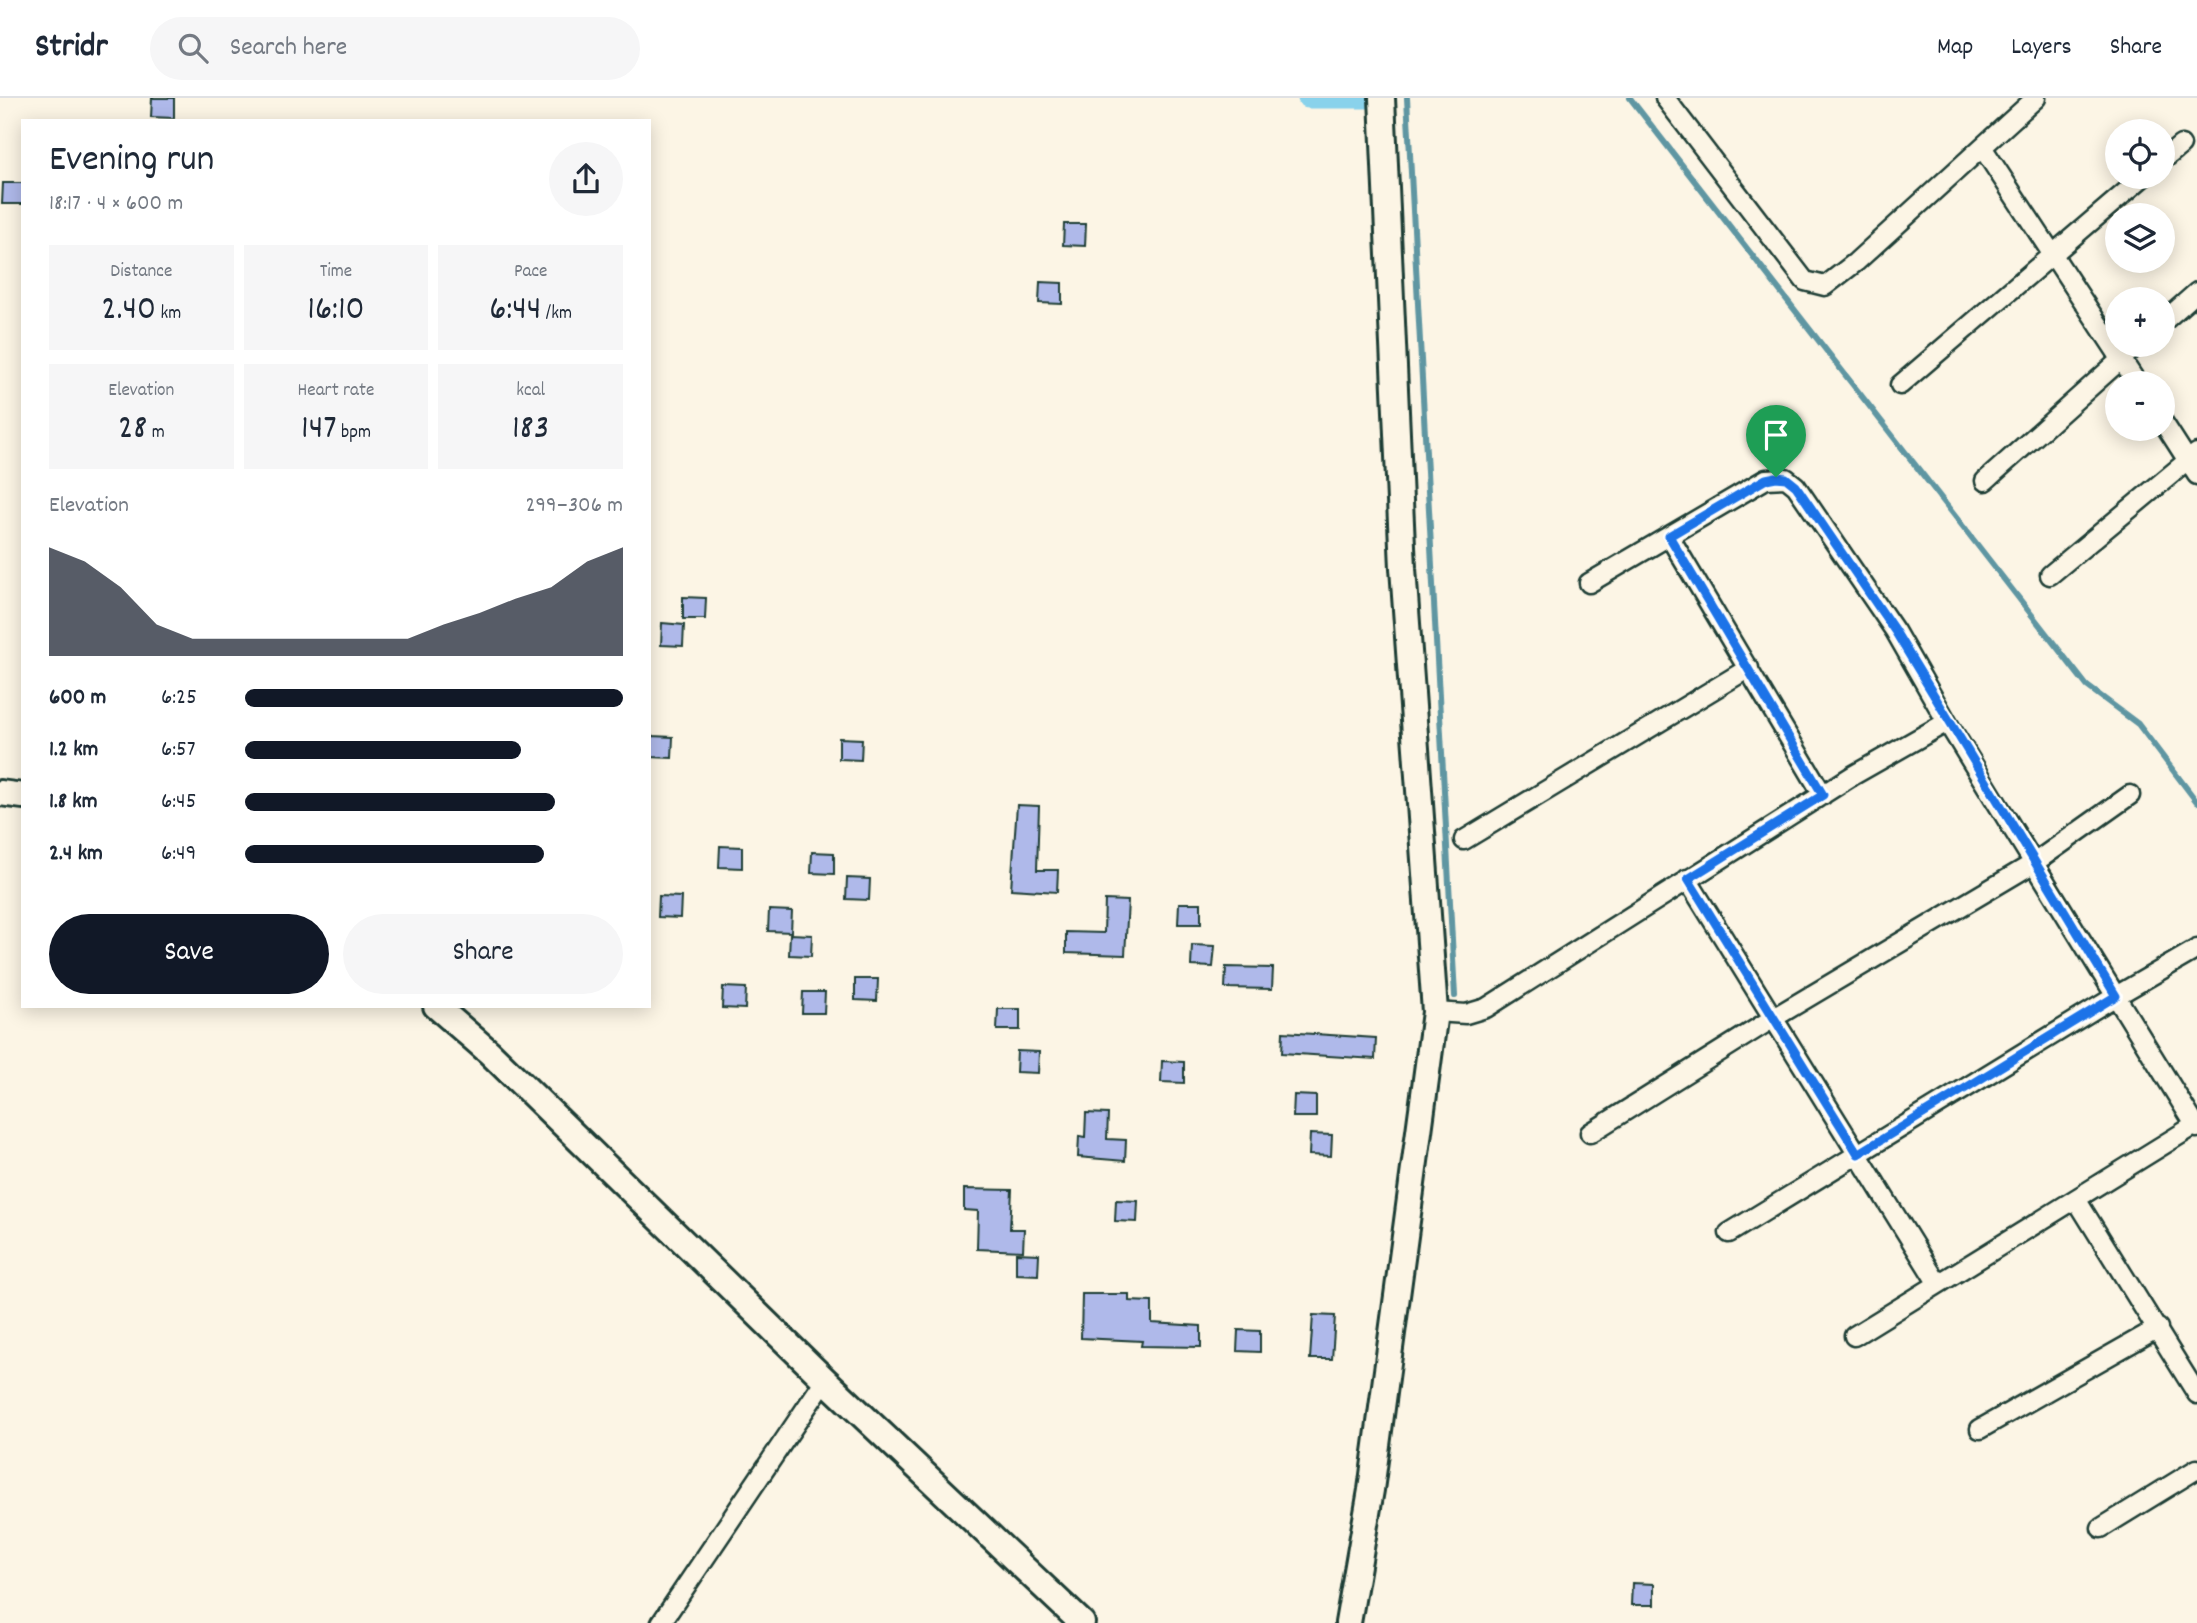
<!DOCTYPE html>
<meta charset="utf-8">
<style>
:root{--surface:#fff;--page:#f6f6f7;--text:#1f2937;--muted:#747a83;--line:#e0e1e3;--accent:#111827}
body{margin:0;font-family:Dekko,sans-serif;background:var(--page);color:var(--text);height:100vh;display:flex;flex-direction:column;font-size:26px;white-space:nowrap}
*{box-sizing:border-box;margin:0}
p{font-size:23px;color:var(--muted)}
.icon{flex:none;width:38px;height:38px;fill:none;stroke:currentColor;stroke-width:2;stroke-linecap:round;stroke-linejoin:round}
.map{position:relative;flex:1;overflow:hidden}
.details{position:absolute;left:21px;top:21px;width:630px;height:889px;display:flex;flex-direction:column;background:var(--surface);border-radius:0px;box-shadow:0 4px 18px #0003}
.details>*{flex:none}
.buttons{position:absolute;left:2105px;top:21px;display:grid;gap:14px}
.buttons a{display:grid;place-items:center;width:70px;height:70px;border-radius:50%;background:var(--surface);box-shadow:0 4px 18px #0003;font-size:35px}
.pin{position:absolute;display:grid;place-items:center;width:60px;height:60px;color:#fff;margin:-72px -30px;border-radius:50% 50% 50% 0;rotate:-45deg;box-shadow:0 0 7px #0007}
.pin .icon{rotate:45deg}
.round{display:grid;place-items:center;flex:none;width:74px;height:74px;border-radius:37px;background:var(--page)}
.overview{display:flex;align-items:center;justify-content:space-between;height:119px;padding:0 28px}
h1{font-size:38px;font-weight:600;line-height:52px}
.metrics{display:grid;grid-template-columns:repeat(3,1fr);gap:10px;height:119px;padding:7px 28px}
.metrics div{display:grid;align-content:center;border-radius:0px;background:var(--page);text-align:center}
.metrics b{font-size:35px;font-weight:600}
.metrics small{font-size:19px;font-weight:400}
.metrics p{font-size:19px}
.chart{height:196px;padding:14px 28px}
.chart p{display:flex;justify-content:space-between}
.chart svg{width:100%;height:126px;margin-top:7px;fill:var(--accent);opacity:.7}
.action{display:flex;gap:14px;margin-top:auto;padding:14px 28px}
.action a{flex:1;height:80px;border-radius:42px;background:var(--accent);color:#fff;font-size:28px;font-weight:600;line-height:80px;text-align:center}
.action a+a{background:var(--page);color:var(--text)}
ul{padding:0 28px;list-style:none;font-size:23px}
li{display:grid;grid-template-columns:112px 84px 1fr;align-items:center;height:52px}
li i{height:18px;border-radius:9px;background:var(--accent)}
header{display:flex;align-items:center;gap:42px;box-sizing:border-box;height:98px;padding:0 35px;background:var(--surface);border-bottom:2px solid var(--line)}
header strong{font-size:33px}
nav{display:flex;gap:38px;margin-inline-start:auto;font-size:24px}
.search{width:490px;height:63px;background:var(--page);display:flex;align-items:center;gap:18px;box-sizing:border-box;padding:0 24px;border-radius:38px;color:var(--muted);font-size:26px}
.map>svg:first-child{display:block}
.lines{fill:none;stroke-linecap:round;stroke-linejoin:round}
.stream{stroke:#5f96a2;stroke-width:6}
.canal{stroke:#89d2eb;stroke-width:21}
.building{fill:#afb9ea;stroke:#1f3d34;stroke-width:2}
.street-casing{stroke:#1f3d34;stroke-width:23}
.secondary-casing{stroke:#1f3d34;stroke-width:30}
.street{stroke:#fcf5e5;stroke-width:18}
.secondary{stroke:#fcf5e5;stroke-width:24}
.route-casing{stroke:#fff;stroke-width:14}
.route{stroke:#1a73e8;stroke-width:9}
</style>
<header>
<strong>Stridr</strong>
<div class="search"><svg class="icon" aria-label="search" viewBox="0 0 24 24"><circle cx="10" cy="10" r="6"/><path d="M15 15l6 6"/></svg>Search here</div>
<nav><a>Map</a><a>Layers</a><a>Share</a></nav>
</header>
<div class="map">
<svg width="2197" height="1525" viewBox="0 0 2197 1525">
<rect width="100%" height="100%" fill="#fcf5e5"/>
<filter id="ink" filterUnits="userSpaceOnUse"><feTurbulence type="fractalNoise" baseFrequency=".0143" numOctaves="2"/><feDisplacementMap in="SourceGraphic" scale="14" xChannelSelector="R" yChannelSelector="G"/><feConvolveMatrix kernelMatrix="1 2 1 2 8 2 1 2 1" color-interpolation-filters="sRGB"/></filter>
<g filter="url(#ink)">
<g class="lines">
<path class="stream" d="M1407,0L1455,898
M1630,0L2087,588L2138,626L2197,704"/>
<path class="canal" d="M1308,0H1377"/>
</g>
<path class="building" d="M152,0H174V20L151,19Z
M3,85H23V106H2Z
M1064,126H1086L1085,148L1063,147Z
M1040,184L1062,185V206L1039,205Z
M683,499L706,500L705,521H683Z
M662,525L684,527L683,548L661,547Z
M651,638L673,639L672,660L650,659Z
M839,640L862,641L861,662L839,661Z
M1017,707L1039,708L1037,772H1058L1057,794L1011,791Z
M720,748L742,749V770L719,769Z
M812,754L834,755V776L811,775Z
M847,780L870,781L869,802L846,801Z
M659,798L681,799L680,820L658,819Z
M1105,802L1128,803L1125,857L1066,855V834L1104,835Z
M1179,805H1201V826H1178Z
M769,812L792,813L791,834L768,833Z
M790,836L812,837L811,858L789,857Z
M1192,847L1215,848L1213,869L1191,868Z
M1226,869L1273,870L1272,891L1225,890Z
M855,881H878L877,903L855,902Z
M723,889L746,890L745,911L722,910Z
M803,894H825L824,915H802Z
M998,911H1020V932H997Z
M1283,934L1376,940L1375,961L1282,955Z
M1017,953L1039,954L1038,975L1016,974Z
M1162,963L1184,964V985L1161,984Z
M1294,997L1316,998V1019H1293Z
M1086,1015L1108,1016L1107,1041L1126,1042L1125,1063L1078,1059L1079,1038L1085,1039Z
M1310,1036L1332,1037L1331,1058L1309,1057Z
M964,1091L1012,1092L1010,1131H1024L1023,1153L977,1151L978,1113L964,1112Z
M1116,1102L1138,1103L1137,1124L1115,1123Z
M1016,1155L1039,1156L1038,1177L1016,1176Z
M1082,1196H1129V1203L1152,1204V1225L1201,1228V1249L1141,1248L1142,1243L1081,1240Z
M1313,1217L1335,1218L1332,1261H1310Z
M1238,1232L1260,1233V1254L1237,1253Z
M1632,1485L1654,1486V1507H1631Z"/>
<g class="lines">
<g class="street-casing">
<path id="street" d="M1665,0L1805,183L1825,188L1856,164L2036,0
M1982,49L2137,285
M2163,62L2181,47
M2163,224L2197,194
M1900,287L2143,79
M2163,324L2197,377
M1985,383L2137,247
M1669,438L1823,697
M2050,477L2197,355
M1589,485L1766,381L1786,380L1796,388L1895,533L1947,624L2197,1030
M1464,742L1749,570
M1687,781L1938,1186
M1435,914L1466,916L1486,910L1852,678L1947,624
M1590,1035L1775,919L2034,765L2130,697
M2076,1101L2197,1296
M1729,1135L2116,898L2197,851
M1854,1238L2197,1026
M1980,1331L2158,1230
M2101,1430L2197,1371
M661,1525L825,1282"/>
</g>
<g class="secondary-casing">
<path id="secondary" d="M0,695L23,698
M436,908L489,954L825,1282L1082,1525
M1348,1525L1371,1392L1435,914L1403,470L1382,0"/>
</g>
<use href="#street" class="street"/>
<use href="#secondary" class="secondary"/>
</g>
</g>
<g class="lines" filter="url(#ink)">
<g class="route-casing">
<path id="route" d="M1776,379L1786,380L1796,388L1895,533L2116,898L1858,1056L1688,781L1823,697L1669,438L1766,381Z"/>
</g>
<use href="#route" class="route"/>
</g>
</svg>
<div class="buttons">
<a><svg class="icon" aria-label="locate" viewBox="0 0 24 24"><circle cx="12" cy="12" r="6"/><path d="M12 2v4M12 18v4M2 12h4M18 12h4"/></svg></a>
<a><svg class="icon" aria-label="layers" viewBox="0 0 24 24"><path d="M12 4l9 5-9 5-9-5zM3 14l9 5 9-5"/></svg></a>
<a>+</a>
<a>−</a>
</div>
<div class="pin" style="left:1776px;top:379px;background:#1e9e55"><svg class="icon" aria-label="arrive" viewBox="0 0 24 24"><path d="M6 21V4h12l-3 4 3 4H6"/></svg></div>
<section class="details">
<div class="overview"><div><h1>Evening run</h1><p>18:17 · 4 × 600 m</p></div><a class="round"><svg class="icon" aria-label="share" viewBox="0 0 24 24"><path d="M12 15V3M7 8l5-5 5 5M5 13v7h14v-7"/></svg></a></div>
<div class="metrics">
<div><p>Distance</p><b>2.40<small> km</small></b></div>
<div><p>Time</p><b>16:10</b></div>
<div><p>Pace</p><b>6:44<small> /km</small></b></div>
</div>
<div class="metrics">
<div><p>Elevation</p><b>28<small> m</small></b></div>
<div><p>Heart rate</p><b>147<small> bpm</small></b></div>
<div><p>kcal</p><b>183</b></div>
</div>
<div class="chart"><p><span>Elevation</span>299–306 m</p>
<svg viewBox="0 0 160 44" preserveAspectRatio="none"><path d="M0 44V6L10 11L20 20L30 33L40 38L50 38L60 38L70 38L80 38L90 38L100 38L110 33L120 29L130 24L140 20L150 11L160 6V44z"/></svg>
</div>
<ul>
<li><b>600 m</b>6:25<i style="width:100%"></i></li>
<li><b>1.2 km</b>6:57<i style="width:73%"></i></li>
<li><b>1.8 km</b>6:45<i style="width:82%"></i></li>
<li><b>2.4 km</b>6:49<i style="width:79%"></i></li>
</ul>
<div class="action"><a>Save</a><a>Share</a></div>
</section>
</div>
